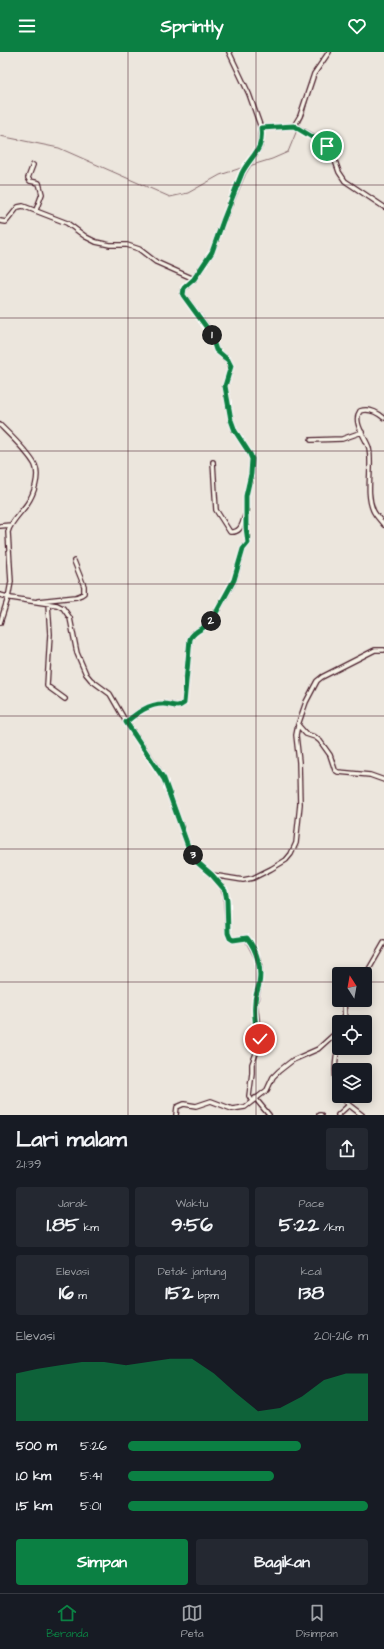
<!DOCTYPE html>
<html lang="id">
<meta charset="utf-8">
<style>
:root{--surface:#171b24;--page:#242831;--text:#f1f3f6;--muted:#9ea1a6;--line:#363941;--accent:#0b8043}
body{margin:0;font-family:"Architects Daughter",sans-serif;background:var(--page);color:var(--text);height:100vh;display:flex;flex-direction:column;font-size:15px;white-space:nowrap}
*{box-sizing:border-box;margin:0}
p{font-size:13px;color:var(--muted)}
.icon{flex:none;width:22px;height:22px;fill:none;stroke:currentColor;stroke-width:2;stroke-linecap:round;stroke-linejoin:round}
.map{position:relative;height:1063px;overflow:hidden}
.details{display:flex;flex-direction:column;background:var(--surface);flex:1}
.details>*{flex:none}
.needle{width:26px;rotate:349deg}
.tools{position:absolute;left:332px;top:915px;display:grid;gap:8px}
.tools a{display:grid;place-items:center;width:40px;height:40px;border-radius:4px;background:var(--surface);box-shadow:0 2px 10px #0003;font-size:20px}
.pin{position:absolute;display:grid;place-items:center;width:34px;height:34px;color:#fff;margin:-17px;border:2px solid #fff;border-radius:50%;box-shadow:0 1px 4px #0007}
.km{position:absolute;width:20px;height:20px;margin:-10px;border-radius:50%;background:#222;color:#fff;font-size:11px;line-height:20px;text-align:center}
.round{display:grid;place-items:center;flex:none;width:42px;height:42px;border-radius:4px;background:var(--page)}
.head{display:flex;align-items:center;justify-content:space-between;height:68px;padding:0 16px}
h1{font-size:22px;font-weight:800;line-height:30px}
.stats{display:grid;grid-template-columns:repeat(3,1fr);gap:6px;height:68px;padding:4px 16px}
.stats div{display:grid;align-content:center;border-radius:4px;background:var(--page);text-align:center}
.stats b{font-size:20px;font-weight:800}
.stats small{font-size:11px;font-weight:400}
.stats p{font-size:11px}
.chart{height:112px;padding:8px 16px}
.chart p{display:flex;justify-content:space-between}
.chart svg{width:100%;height:72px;margin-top:4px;fill:var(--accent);opacity:.7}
.primary-button{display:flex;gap:8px;margin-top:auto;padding:8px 16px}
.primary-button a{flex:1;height:46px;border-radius:4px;background:var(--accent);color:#fff;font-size:16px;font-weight:800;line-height:46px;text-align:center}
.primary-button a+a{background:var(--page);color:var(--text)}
ul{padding:0 16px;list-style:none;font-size:13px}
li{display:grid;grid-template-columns:64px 48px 1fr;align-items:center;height:30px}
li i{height:10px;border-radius:5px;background:var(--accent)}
header{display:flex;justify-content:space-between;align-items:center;height:52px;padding:0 16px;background:var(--accent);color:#fff;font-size:18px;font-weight:800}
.menu{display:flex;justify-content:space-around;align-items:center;height:56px;border-top:1px solid var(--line);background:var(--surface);font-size:11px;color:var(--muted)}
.menu a{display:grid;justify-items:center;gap:2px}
.menu .on{color:var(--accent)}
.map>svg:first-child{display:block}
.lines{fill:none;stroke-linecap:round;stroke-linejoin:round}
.stream{stroke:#896c6f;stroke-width:1}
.street-casing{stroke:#4a1f2b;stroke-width:6}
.street{stroke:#f7f3e8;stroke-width:3.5}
.route-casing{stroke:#fff;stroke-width:8}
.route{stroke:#0b8043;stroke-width:5}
.grid{fill:none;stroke:#4a1f2b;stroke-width:1;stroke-opacity:0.55}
</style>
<header><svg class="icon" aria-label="menu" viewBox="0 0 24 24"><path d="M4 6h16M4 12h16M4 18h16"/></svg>Sprintly<svg class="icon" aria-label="heart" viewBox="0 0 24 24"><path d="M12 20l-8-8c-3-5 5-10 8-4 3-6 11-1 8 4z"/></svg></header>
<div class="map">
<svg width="384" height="1063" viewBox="0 0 384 1063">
<rect width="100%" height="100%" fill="#ece6dd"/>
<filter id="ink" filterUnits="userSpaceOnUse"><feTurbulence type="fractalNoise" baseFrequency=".025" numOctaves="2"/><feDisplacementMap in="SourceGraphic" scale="8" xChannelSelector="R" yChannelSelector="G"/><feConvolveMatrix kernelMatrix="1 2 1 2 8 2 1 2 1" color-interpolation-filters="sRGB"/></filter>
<g filter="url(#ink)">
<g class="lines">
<path class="stream" d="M324,11L331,0
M298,75L305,59L308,46
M0,84L59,96L170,145L188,141L220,123L244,115
M249,114L272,107L288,100L297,78"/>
<g class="street-casing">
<path id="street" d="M294,74L300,64L314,22L329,0
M261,76L294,74L323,90L333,103L339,120L345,129L384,155
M33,113L28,126L30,129L39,131L42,142L36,158
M0,169L6,170L18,155L23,154L67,171L86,185L96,190L110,193H127L139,197L156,210L194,227L212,200L223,169L243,121L260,94L261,76L249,42L229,0
M384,366C377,360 369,356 360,359C352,370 366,386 369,396C373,416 365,439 373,458C375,463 381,469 384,473
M0,373C10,383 29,401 35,413C40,424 34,442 27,452C21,461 11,469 8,480L11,530L8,546L0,571
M311,388L342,387L362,380
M213,410L216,458L230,480C241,481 242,472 245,464
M0,474L11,473
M0,543L11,546L57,553L63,556L70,566L77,601L86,622L91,628L110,642L126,670L156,714L164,727L189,797L197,810L212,823L243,828L253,826L271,817L286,808L291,802L296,791L300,752L299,710L296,683L298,673L306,650L317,629L322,625L375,598H384
M38,549L76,545L81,543L84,541V534L74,509
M48,552L50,582L47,634L65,647
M126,670C136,662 148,652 163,652C171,652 177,657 184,651L190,587C194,578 204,577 211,570L234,529L243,497L248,491L246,475V444L251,422L252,407L250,402L235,379L231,368L225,334L231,314L228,308L216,298L210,279L183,243L184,237L194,227
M298,673L306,682L315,685L320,689L330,703L335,718L338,720L370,723L384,728
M213,824L222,834L226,843L228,881L230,886L233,888L247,886L258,907L260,916L259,932L255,952L260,991L252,1012V1021L249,1044L252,1049
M365,924L384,891
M344,948L345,970
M339,995C334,1005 334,1030 339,1041
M341,1044L349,1053L362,1063
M255,1046L269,1063
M176,1063L177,1055L184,1052L196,1054L211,1049L232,1057L245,1055L267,1038L273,1025L279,1019L293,1008L318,997L339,978
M319,1063H321
M338,1063L349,1053"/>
</g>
<use href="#street" class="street"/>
</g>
</g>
<g class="lines" filter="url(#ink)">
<g class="route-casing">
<path id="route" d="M260,987C255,977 254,961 255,950C255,944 258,938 259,932C262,917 257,898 247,886L233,888L230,886L228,881L227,848L225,838L212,823L197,810L189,797L164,727L126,670C136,662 148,652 163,652C171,652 177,657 184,651L190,587C194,578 204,577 211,570L234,528L243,497L248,491L246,475V444L251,422L252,407L250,402L235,379L231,368L225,334L231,314L228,308L216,298L210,280L183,243L184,236L194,227L212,200L223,169L242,121C251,103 264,99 261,76L294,74L327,94"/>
</g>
<use href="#route" class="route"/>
</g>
<path class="grid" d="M128,0V1063M256,0V1063M0,133H384M0,266H384M0,399H384M0,532H384M0,664H384M0,797H384M0,930H339M365,930H384"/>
</svg>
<div class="tools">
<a><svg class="needle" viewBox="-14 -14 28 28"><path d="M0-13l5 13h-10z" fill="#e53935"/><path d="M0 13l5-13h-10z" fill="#9ea1a6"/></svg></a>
<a><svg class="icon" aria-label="locate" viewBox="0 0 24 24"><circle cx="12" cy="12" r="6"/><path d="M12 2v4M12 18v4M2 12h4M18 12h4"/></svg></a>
<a><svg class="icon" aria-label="layers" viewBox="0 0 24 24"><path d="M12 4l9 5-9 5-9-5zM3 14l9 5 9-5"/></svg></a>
</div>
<div class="pin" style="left:327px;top:94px;background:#1e9e55"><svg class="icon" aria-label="arrive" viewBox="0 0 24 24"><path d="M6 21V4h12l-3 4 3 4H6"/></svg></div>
<div class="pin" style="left:260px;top:987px;background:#d93025"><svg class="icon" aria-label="check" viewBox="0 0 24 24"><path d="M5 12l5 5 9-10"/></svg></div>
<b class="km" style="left:212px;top:283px">1</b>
<b class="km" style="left:211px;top:569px">2</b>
<b class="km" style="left:193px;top:803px">3</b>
</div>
<section class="details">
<div class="head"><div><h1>Lari malam</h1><p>21:39</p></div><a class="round"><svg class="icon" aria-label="share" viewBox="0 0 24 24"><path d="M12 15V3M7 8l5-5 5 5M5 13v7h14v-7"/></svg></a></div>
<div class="stats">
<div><p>Jarak</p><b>1.85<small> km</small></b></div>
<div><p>Waktu</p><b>9:56</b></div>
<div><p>Pace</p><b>5:22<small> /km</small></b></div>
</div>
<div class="stats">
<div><p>Elevasi</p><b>16<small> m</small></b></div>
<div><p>Detak jantung</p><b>152<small> bpm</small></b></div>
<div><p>kcal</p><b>138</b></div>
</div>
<div class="chart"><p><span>Elevasi</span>201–216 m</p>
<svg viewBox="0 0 160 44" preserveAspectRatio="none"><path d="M0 44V15L10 12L20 10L30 8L40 8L50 10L60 8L70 6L80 6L90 15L100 27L110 38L120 36L130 29L140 19L150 15L160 15V44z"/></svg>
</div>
<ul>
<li><b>500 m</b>5:26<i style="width:72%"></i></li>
<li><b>1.0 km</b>5:41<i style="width:61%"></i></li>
<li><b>1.5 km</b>5:01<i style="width:100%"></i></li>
</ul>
<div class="primary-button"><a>Simpan</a><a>Bagikan</a></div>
</section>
<nav class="menu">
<a class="on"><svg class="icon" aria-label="home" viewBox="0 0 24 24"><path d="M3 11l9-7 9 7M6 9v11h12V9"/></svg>Beranda</a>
<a><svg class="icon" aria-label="map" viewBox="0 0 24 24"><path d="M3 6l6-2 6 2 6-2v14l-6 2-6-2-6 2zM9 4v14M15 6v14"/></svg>Peta</a>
<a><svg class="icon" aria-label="saved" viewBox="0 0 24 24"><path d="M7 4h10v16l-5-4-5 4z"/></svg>Disimpan</a>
</nav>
